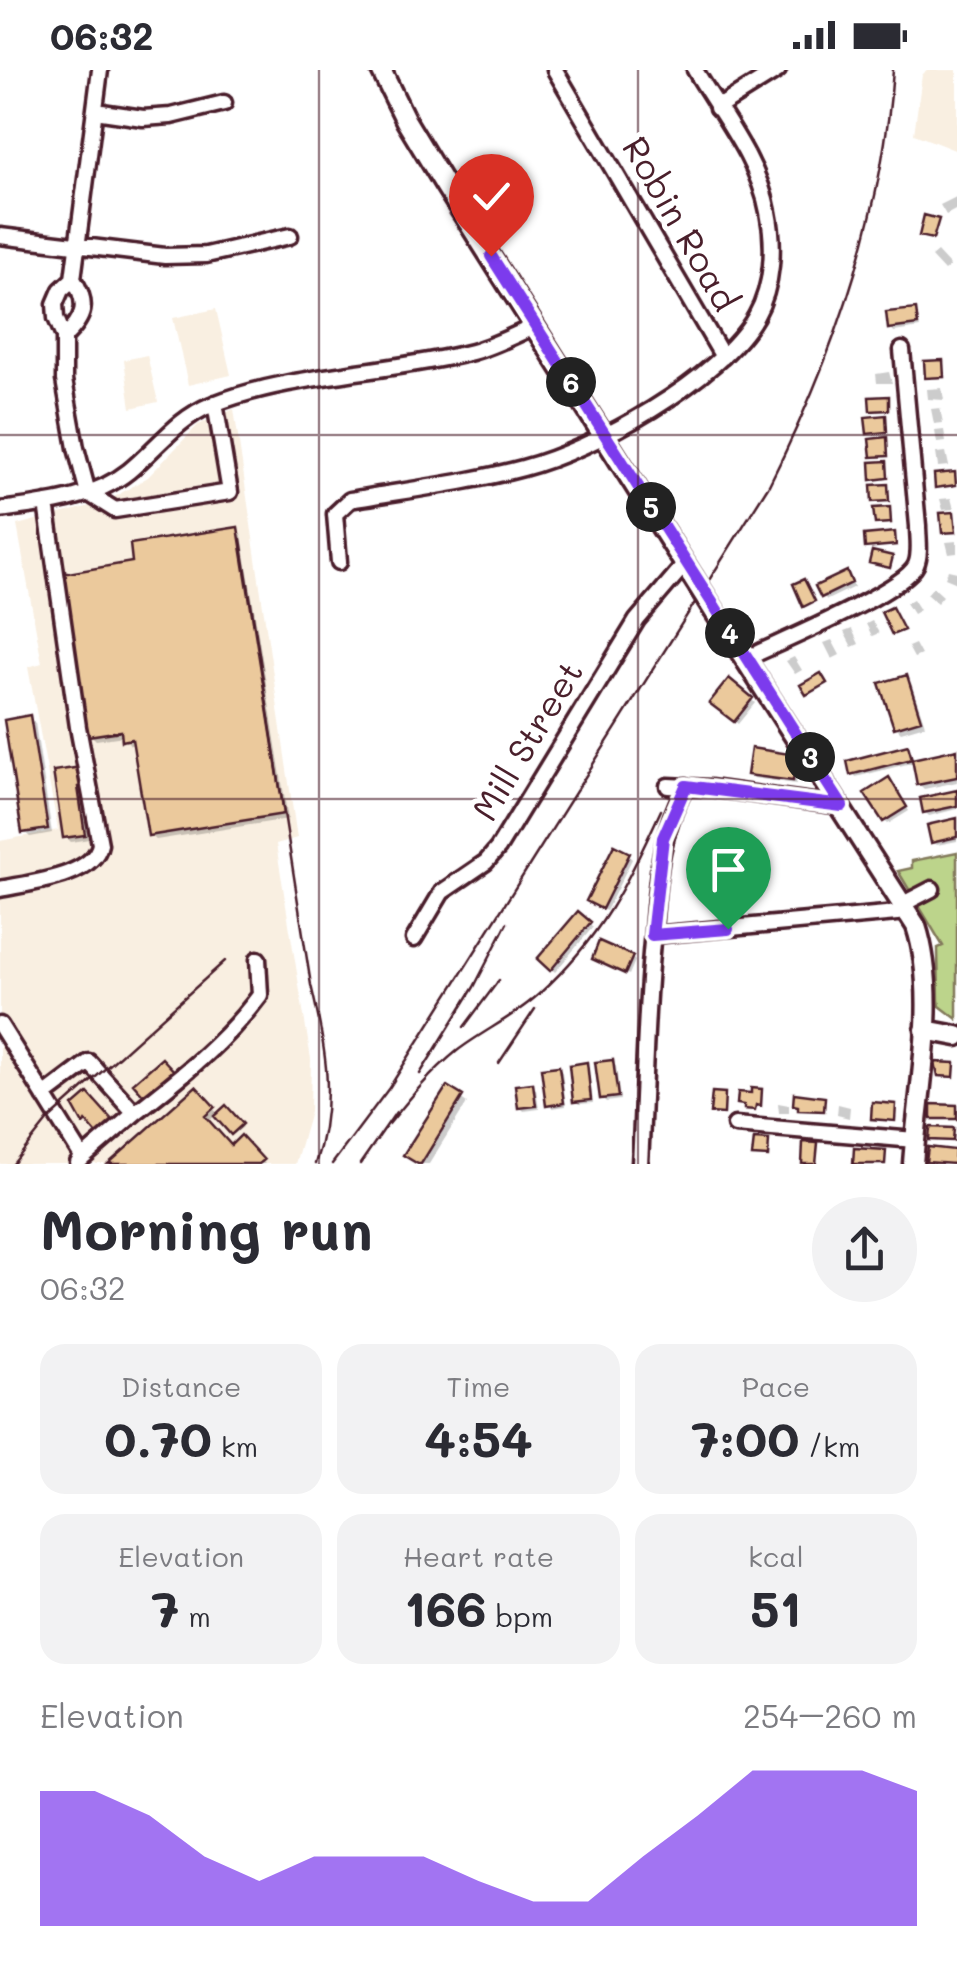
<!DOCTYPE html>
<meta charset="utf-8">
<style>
:root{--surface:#fff;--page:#f2f2f3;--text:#2b2b33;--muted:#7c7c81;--accent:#7c3aed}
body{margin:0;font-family:Mali,sans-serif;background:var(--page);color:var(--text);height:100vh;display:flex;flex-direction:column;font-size:38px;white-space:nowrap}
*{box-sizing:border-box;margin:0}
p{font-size:32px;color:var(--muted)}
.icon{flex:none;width:55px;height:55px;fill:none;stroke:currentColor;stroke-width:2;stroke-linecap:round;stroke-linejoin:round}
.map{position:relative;height:1094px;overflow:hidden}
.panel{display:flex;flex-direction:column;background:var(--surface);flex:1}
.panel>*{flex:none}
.pin{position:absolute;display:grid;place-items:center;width:85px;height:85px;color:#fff;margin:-102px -42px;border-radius:50% 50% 50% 0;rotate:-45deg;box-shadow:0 0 10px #0007}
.pin .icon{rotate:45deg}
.km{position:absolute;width:50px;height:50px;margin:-25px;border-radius:50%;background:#222;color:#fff;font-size:28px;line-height:50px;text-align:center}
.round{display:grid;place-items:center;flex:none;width:105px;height:105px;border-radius:52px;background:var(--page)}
.overview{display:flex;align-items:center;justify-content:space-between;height:170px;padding:0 40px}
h1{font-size:55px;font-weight:700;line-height:75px}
.figures{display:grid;grid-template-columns:repeat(3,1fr);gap:15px;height:170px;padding:10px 40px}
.figures div{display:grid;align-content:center;border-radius:25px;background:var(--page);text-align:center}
.figures b{font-size:50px;font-weight:700}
.figures small{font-size:28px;font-weight:400}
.figures p{font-size:28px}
.chart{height:280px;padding:20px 40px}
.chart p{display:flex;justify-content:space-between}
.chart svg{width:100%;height:180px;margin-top:10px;fill:var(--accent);opacity:.7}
.status{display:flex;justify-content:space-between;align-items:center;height:70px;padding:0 50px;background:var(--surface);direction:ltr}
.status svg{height:28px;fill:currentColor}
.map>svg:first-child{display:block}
.built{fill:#f9efe1}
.green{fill:#bcd48b;stroke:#837a5b;stroke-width:2.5}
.shadow{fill:#0003}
.building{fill:#ebc99c;stroke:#4a1f2b;stroke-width:2.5}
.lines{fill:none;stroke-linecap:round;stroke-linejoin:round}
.minor-casing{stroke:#4a1f2b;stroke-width:21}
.major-casing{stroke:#4a1f2b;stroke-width:25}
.minor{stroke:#fff;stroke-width:14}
.major{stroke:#fff;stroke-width:18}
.rail{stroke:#4a1f2b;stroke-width:2.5}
.major-bridge-casing{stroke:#4a1f2b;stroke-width:25;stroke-linecap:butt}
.major-bridge{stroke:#fff;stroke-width:18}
.route-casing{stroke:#fff;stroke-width:20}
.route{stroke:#7c3aed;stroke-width:12}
.grid{fill:none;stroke:#4a1f2b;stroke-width:2.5;stroke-opacity:0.55}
.labels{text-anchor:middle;stroke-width:10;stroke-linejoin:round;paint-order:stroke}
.street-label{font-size:35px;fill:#4a1f2b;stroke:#fff}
</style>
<div class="status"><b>06:32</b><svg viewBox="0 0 49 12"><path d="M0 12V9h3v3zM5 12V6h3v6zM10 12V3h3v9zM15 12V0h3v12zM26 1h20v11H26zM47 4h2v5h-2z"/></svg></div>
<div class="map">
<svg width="957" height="1094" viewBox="0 0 957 1094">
<rect width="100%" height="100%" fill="#fff"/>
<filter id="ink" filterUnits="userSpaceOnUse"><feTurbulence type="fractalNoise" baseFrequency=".01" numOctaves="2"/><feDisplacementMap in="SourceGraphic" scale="20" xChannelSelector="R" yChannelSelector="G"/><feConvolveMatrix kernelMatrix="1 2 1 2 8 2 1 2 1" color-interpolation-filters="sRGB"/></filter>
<g filter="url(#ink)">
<path class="built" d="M927,0H957V81L914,64L922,5Z
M216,239L231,305L188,315L173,248Z
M147,285L158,332L131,338L124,290Z
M234,339L297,768L276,774L311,989L310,1042L295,1094H0V771L58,760L28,597L42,593L17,455L106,432L148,407L198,355Z"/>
<path class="green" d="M957,782V949L940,936L939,930L938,878L943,876L898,801L912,798V791Z"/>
<path class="shadow" d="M956,127L957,139L946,145L940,135Z
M937,182L950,196L944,201L931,187Z
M915,241L920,258L894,262L891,258Z
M889,302L892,313H877L876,304Z
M942,318L944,330L928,329L927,319Z
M940,338L943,353L934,354L931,339Z
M944,360L946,372L937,373L935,361Z
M946,382L949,396L938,397L936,383Z
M951,428L954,439L943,440L940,429Z
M237,460L242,465L288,749L156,770L150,765L136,674L130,675L124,666L96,670L91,665L135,494Z
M957,471V483L949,484L946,472Z
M948,500L957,502V513L945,508Z
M850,507L854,517L827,530L823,526Z
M933,517L943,526L937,533L927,524Z
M913,529L920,540L913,544L906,533Z
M872,551L879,563L872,566L866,554Z
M852,559L859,574L852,577L844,562Z
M832,570L840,585L832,589L824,573Z
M915,574L921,585L914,588L908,577Z
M794,587L802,600L795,604L786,591Z
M906,608L911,613L925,655L901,662L896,657Z
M752,630L755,633L738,654L716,636Z
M29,648L35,653L52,763L30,767L24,762Z
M907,677L913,691L957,682V712L924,719L919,714L915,692L856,707L853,703Z
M795,687L799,691L796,714L754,708L750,704Z
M81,699L89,720L82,721L89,769L71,772L66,767Z
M892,714L909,741L888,754L885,751Z
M957,722V739L929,746L925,742Z
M957,751V771L937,775L933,772Z
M628,785L632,789L606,841L592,834Z
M578,844L593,857L555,902L540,889Z
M595,888H632L635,891L629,905Z
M612,993L616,996L620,1030L606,1032L602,1028Z
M586,995L589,999L593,1033L579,1034L576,1031Z
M558,999L562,1002L566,1036L552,1038L548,1034Z
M532,1015L536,1019L539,1039L524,1041L520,1037Z
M196,1019L219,1045L226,1039L243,1057L234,1064L216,1045L208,1052L231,1078L241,1068L265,1094H112Z
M447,1019L467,1033L429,1094H418Z
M778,1033L789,1035V1043H779Z
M838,1034L850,1037L849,1048L837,1045Z"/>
<path class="building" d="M924,145L939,149L933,169L919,166Z
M916,239L918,255L888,259L886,242Z
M943,290L944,307L925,308L924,291Z
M889,326V340L870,341L869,327Z
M886,345L887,362L867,364L865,347Z
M887,367L888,386L871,387L869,369Z
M887,391L888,408L871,410L870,392Z
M955,402L956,415L935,418L934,404Z
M888,414L889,431L872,432L871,415Z
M890,437L891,453L875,454L873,438Z
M954,442L956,462L942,463L940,443Z
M238,457L284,744L148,766L132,669L122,671L121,661L88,666L62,504L132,492L130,474Z
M895,462L896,475L865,478L864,465Z
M872,481L893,486L890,498L869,493Z
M847,501L852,513L821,528L815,516Z
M804,509L815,531L803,537L793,514Z
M892,537L904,560L892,565L881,542Z
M821,603L827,613L806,625L800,615Z
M907,605L921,650L894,658L879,613Z
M729,608L753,628L734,652L709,633Z
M30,645L48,759L22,763L4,650Z
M908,675L912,689L850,705L847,691Z
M751,678L796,685L793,711L747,705Z
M957,679V707L917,715L912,689Z
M82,697L85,715L78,717L85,765L63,768L53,701Z
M889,707L907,737L883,752L864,723Z
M957,720V736L923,743L920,728Z
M957,748V767L931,773L927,755Z
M614,775L630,783L602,839L586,831Z
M578,841L591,852L550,901L537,889Z
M599,871L633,886L625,904L592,889Z
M162,988L176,1003L147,1029L133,1013Z
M613,990L618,1027L600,1029L595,992Z
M587,992L591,1030L573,1032L569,995Z
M935,992L955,993L954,1007L938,1006Z
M559,996L564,1033L546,1036L541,998Z
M533,1013L536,1036L518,1038L515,1015Z
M196,1016L215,1037L205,1046L231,1075L241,1065L264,1090L259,1094H108Z
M447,1016L463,1026L421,1094H418L403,1085Z
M751,1018L762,1019L761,1036L756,1035L755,1040L744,1039V1035L737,1034L738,1022L751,1023Z
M712,1022L725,1023L724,1044L710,1043Z
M88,1023L113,1051L98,1065L86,1051L83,1054L73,1036Z
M794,1023L825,1027L824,1041L798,1040V1036L793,1035Z
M872,1032L896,1034L895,1051L871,1049Z
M931,1034L957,1035V1049H931Z
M226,1035L243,1054L231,1065L214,1046Z
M930,1057L954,1058L953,1071L929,1070Z
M754,1069L769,1070L768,1087L752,1086Z
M803,1072L818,1073L816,1094H802Z
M928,1077L955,1080L954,1094L926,1092Z
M854,1078L886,1080L885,1094H853Z"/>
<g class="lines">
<g class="minor-casing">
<path id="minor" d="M555,0L723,287
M717,38L778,0
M95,41L143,48L171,46L224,33
M0,166L165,186L206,185L290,166
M73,209L61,220L55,234L56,248L64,267V310L76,378L88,423L115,440L230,422L215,333
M73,209L100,0
M64,267C85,248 89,233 73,209
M0,440C44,434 93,430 129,401C156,379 178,348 211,335C291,303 390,303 472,282C494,276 515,265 535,256
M339,492L335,444L350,430C407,420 467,413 523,398C593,380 720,310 756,246C773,216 775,176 768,142C759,91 721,44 695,0
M747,588C778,573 904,521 916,495C921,484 918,468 918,456L902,280
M668,716L710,718L842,736
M0,819C28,813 94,807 100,774L78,657L46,433
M903,834L932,819
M653,865L908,842
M414,869L442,822L486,792L498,778L637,550L685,494
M0,955L83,1088L78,1093
M44,1026L89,992L135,1043L83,1088
M135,1043C180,1008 226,971 260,925L258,889
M735,1055L915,1070
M640,1094C644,1020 645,946 652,872C657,817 658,765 686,716"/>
</g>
<g class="major-casing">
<path id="major" d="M381,0L406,51L446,117L692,506
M714,541L916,856C939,926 918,1020 913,1094
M925,960L957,966"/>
</g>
<use href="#minor" class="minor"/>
<use href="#major" class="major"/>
<path class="rail" d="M241,469L311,915C326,978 336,1032 315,1094
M464,957L499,910
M499,993L535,939
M420,1004L474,917L507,853
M389,1054C410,1028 431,1002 457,981C483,961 514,947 539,924C601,868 627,814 661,740
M13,1094L48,1050L225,891
M332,1094L389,1018L769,415C835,285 883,146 893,0
M360,1094L396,1042"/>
<g class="major-bridge-casing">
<path id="major-bridge" d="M692,506L714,541"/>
</g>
<use href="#major-bridge" class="major-bridge"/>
</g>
</g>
<g class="lines" filter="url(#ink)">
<g class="route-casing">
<path id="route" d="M491,186L842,736L686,716L663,768L652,865L728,859"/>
</g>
<use href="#route" class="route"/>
</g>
<path class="grid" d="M319,0V1094M638,0V1094M0,365H957M0,729H957"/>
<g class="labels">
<g class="street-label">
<text transform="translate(680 154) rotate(60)" y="12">Robin Road</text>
<text transform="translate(528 671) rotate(-59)" y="12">Mill Street</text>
</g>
</g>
</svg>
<div class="pin" style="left:728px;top:859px;background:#1e9e55"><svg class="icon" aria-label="arrive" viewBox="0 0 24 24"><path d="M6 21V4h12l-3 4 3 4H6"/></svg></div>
<div class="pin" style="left:491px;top:186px;background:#d93025"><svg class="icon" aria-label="check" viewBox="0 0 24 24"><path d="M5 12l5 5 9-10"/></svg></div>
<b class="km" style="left:810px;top:687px">3</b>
<b class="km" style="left:730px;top:563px">4</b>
<b class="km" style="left:651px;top:437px">5</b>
<b class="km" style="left:571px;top:312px">6</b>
</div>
<section class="panel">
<div class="overview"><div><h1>Morning run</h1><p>06:32</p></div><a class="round"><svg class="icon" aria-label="share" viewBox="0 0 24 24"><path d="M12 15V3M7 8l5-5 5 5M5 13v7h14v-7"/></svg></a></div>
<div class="figures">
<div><p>Distance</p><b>0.70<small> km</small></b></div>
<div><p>Time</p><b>4:54</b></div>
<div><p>Pace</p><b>7:00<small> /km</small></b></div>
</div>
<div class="figures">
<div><p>Elevation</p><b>7<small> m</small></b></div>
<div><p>Heart rate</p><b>166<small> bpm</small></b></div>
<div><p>kcal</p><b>51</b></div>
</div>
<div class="chart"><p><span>Elevation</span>254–260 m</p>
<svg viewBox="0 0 160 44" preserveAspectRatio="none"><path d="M0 44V11L10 11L20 17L30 27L40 33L50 27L60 27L70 27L80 33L90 38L100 38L110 27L120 17L130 6L140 6L150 6L160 11V44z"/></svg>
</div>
</section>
